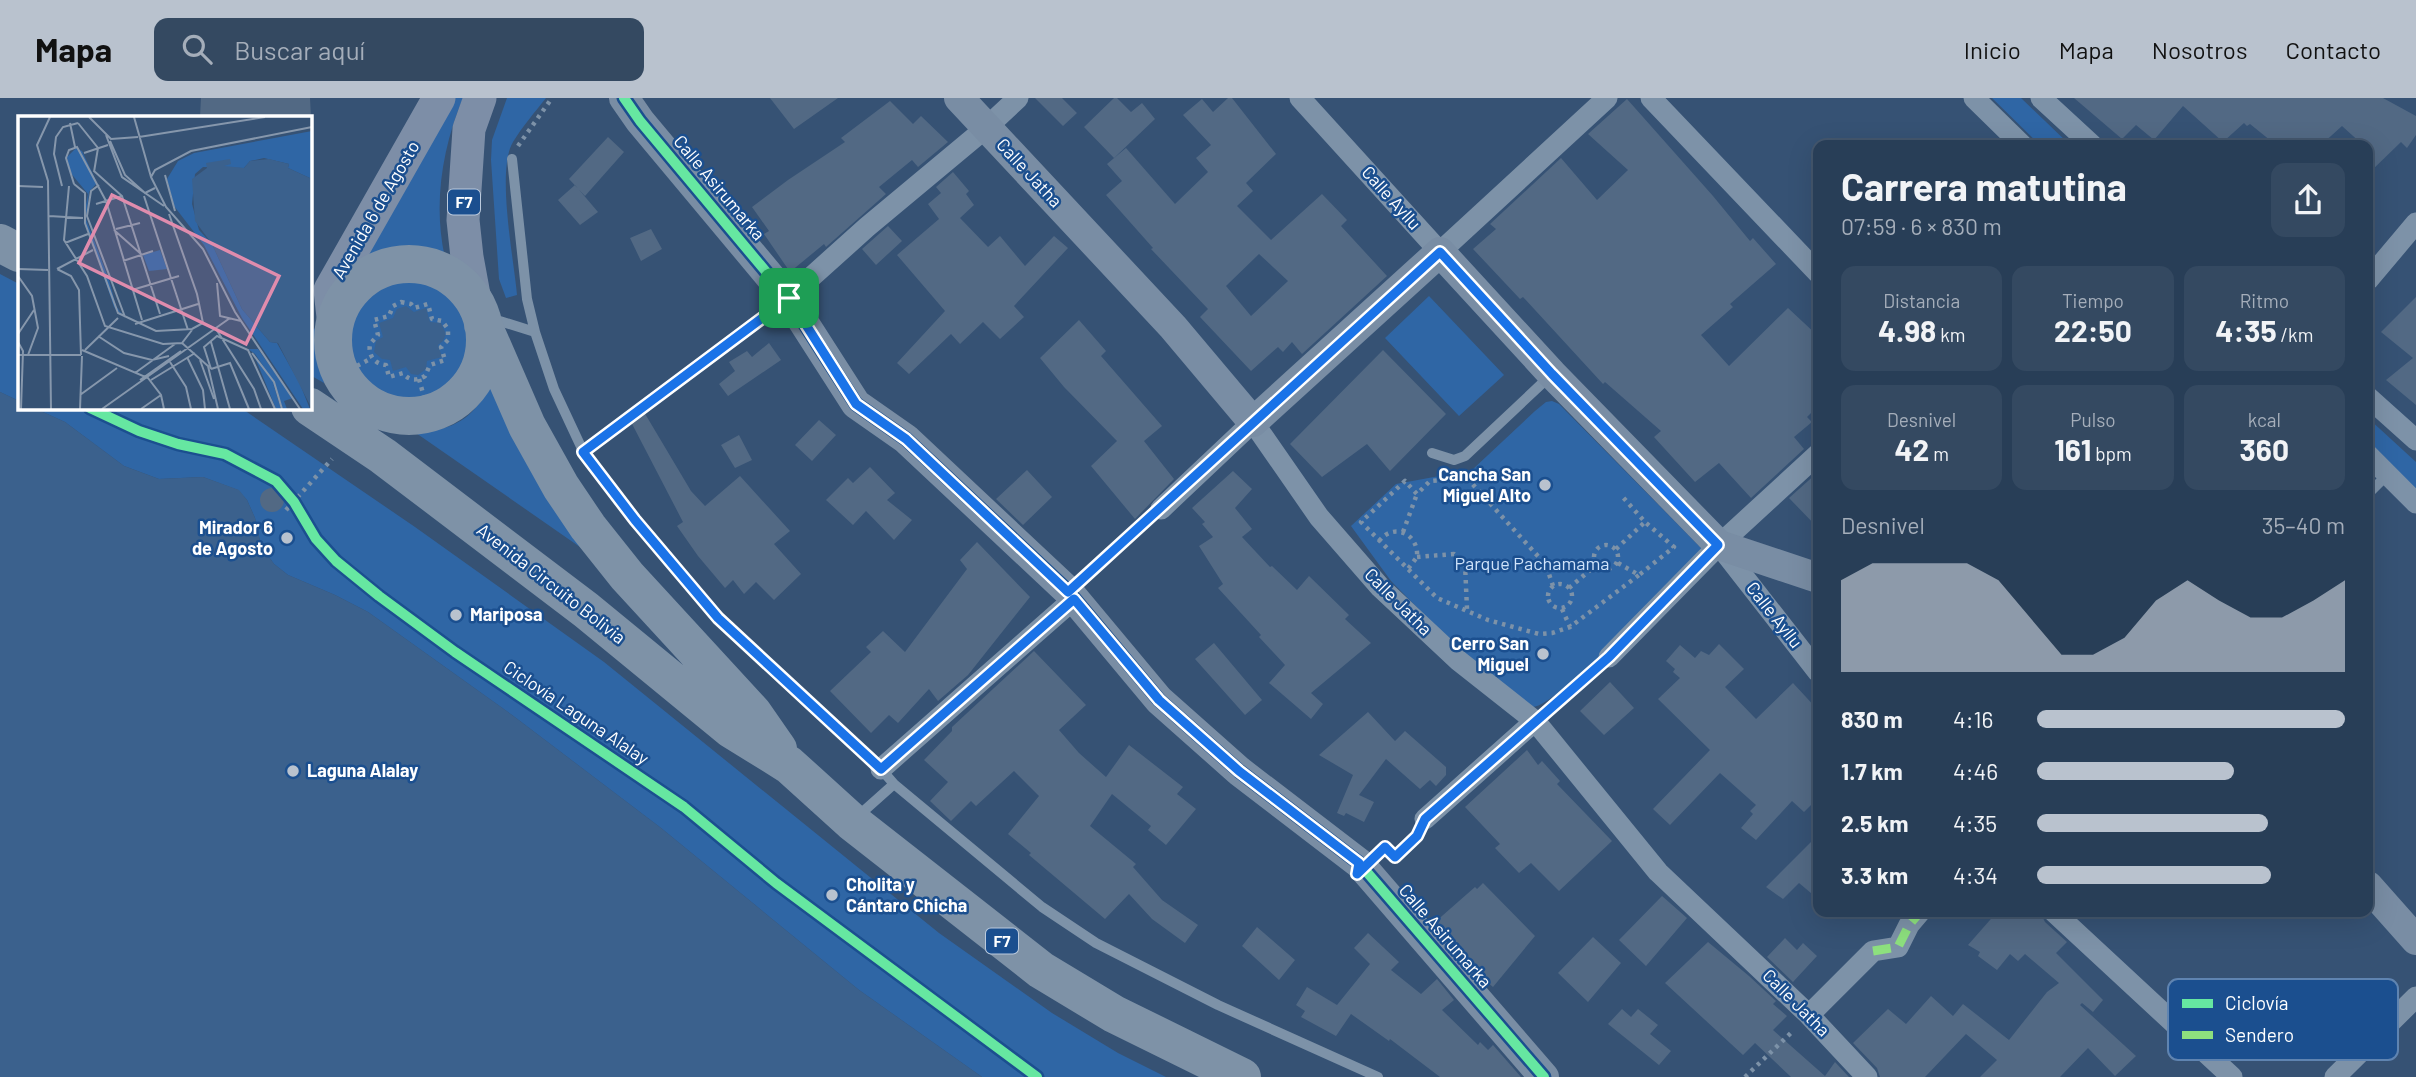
<!DOCTYPE html>
<html lang="es">
<meta charset="utf-8">
<style>
:root{--surface:#283e57;--page:#344961;--text:#f1f3f6;--muted:#a5aeba;--line:#44576d;--accent:#b9c2ce}
body{margin:0;font-family:Barlow,sans-serif;background:var(--page);color:var(--text);height:100vh;display:flex;flex-direction:column;font-size:26px;white-space:nowrap}
*{box-sizing:border-box;margin:0}
p{font-size:23px;color:var(--muted)}
.icon{flex:none;width:38px;height:38px;fill:none;stroke:currentColor;stroke-width:2;stroke-linecap:round;stroke-linejoin:round}
.map{position:relative;flex:1;overflow:hidden}
.side{position:absolute;left:1813px;top:42px;width:560px;height:777px;display:flex;flex-direction:column;background:var(--surface);border-radius:14px;box-shadow:0 7px 28px #0002,0 0 0 2px var(--line)}
.side>*{flex:none}
.pin{position:absolute;display:grid;place-items:center;width:60px;height:60px;color:#fff;margin:-30px;border-radius:14px;box-shadow:0 4px 10px #0006}
.round{display:grid;place-items:center;flex:none;width:74px;height:74px;border-radius:14px;background:var(--page)}
.head{display:flex;align-items:center;justify-content:space-between;height:119px;padding:0 28px}
h1{font-size:38px;font-weight:700;line-height:52px}
.metrics{display:grid;grid-template-columns:repeat(3,1fr);gap:10px;height:119px;padding:7px 28px}
.metrics div{display:grid;align-content:center;border-radius:14px;background:var(--page);text-align:center}
.metrics b{font-size:30px;font-weight:700}
.metrics small{font-size:19px;font-weight:400}
.metrics p{font-size:19px}
.chart{height:196px;padding:14px 28px}
.chart p{display:flex;justify-content:space-between}
.chart svg{width:100%;height:126px;margin-top:7px;fill:var(--accent);opacity:.7}
ul{padding:0 28px;list-style:none;font-size:23px}
li{display:grid;grid-template-columns:112px 84px 1fr;align-items:center;height:52px}
li i{height:18px;border-radius:9px;background:var(--accent)}
header{display:flex;align-items:center;gap:42px;box-sizing:border-box;height:98px;padding:0 35px;background:var(--accent);color:#111}
header strong{font-size:33px}
nav{display:flex;gap:38px;margin-inline-start:auto;font-size:24px}
.search{width:490px;height:63px;background:var(--page);display:flex;align-items:center;gap:18px;box-sizing:border-box;padding:0 24px;border-radius:14px;color:var(--muted);font-size:26px}
.map>svg:first-child{display:block}
.green{fill:#2f66a5}
.water{fill:#3b618d}
.building{fill:#526984;fill-rule:evenodd}
.lines{fill:none;stroke-linecap:round;stroke-linejoin:round}
.path{stroke:#7d92a8;stroke-width:4.5;stroke-dasharray:3.5 5;stroke-linecap:butt}
.lane{stroke:#7d92a8;stroke-width:10}
.street{stroke:#7d92a8;stroke-width:21}
.secondary{stroke:#798da4;stroke-width:30}
.primary{stroke:#7d8ea7;stroke-width:33}
.highway{stroke:#7e92a7;stroke-width:38}
.quiet{stroke:#8de07e;stroke-width:9;stroke-dasharray:18 9;stroke-linecap:butt}
.cycleway-casing{stroke:#1b4f8f;stroke-width:15}
.cycleway{stroke:#66e7a1;stroke-width:10}
.route-casing{stroke:#fff;stroke-width:14}
.route{stroke:#1a73e8;stroke-width:9}
.poi-dot{fill:#b9c2ce;stroke:#1b4f8f;stroke-width:2.5}
.labels{text-anchor:middle;stroke-width:5;stroke-linejoin:round;paint-order:stroke}
.shield{fill:#1b4f8f;stroke:#bbcadd;stroke-width:2}
.shield-label{font-size:16px;font-weight:bold;fill:#fff}
.street-label{font-size:18px;fill:#fff;stroke:#1b4f8f}
.poi-label{font-size:18px;font-weight:bold;fill:#fff;stroke:#1b4f8f;text-anchor:end}
.park-label{font-size:18px;fill:#cfe3fa;stroke:#1b4f8f}
.inset-road{fill:none;stroke:#8697ac;stroke-width:2}
.view{fill:#e08cad;fill-opacity:0.15;stroke:#e08cad;stroke-width:3.5}
.inset-edge{fill:none;stroke:#fff;stroke-width:3.5}
.key{fill:#1b4f8f;stroke:#5f84b1;stroke-width:2}
.key-label{font-size:19px;fill:#fff}
</style>
<header>
<strong>Mapa</strong>
<div class="search"><svg class="icon" aria-label="search" viewBox="0 0 24 24"><circle cx="10" cy="10" r="6"/><path d="M15 15l6 6"/></svg>Buscar aquí</div>
<nav><a>Inicio</a><a>Mapa</a><a>Nosotros</a><a>Contacto</a></nav>
</header>
<div class="map">
<svg width="2416" height="979" viewBox="0 0 2416 979">
<rect width="100%" height="100%" fill="#365274"/>
<path class="green" d="M455,0H463C442,50 433,107 445,160L416,150L365,159Z
M507,0H546C535,14 522,29 513,44C496,72 514,162 517,197L506,200L499,181L491,62L492,42Z
M1992,0H2021L2070,47H2040Z
M0,176L19,186V303L0,294Z
M349 242a60 60 0 1 1 120 0a60 60 0 1 1-120 0Z
M1429,198L1504,277L1459,318L1385,240Z
M321,227V264L324,285L310,277V233Z
M490,284L590,456L416,335C454,331 475,322 490,284Z
M1552,303L1559,306L1705,454C1681,478 1557,609 1533,609L1457,550L1391,483L1351,428L1396,386L1472,372L1535,313L1546,304Z
M34,310H241L415,429L604,564L939,835L1052,915L1118,955L1166,979H982L859,892L661,730L512,617L368,514L335,497L288,477L274,466L261,448L255,420L247,402L238,392L203,379L159,381L124,368L65,324Z
M2368,320L2416,364V393L2368,350Z"/>
<path class="water" d="M406,208L414,214L426,210L430,224L441,225L446,236L443,243L438,247L442,259L427,263L426,271L418,277L411,276L406,269L393,273L390,262L382,261L374,254L376,243L383,239L379,225L393,220L397,211Z
M0,294L19,303V310H34L65,324L124,368L159,381L203,379L239,392L247,402L255,420L261,448L274,466L288,477L335,497L368,514L512,617L661,730L859,892L982,979H0Z"/>
<path class="building" d="M201,0H310L311,19H200Z
M770,0H838L794,31Z
M1035,0H1062L1077,15L1063,28Z
M1114,0H1117L1131,14L1142,5L1155,21L1114,60L1084,29Z
M1228,0H1232L1276,56L1246,85L1253,93L1237,108L1271,142L1322,96L1347,122L1341,128L1387,178L1302,256L1292,244L1283,254L1278,249L1251,273L1200,219L1208,211L1151,151L1153,150L1106,97L1122,83L1107,66L1126,50L1175,106L1208,74L1196,60L1211,47L1183,17L1202,1L1213,14ZM1259,156L1288,183L1251,218L1226,188Z
M2074,0H2383L2416,18V37L2407,50L2401,44L2368,76V47H2363L2342,28L2321,47H2276L2250,26L2247,28L2244,25L2223,44L2183,8L2154,42L2136,27L2122,41Z
M1627,1L1713,98L1750,143L1753,140L1776,166L1730,206L1733,209L1701,237L1729,268L1788,210L1818,238V308L1807,319L1812,324L1794,339L1804,351L1751,400L1719,365L1695,384L1654,339L1661,333L1605,284L1603,286L1523,199L1520,201L1473,151L1496,131L1490,126L1561,60L1597,102L1628,72L1588,36Z
M890,3L913,26L921,18L948,44L918,69L912,62L879,89L886,96L826,149L824,146L790,174L764,136L769,133L752,109L788,82L845,44L841,40Z
M608,39L624,54L585,98L569,81Z
M953,74L969,93L966,96L974,107L960,120L988,149L1000,138L1025,168L1054,138L1068,150L1014,208L1024,219L1000,241L983,224L960,246L951,236L909,276L897,265L945,213L897,157L939,121L928,106L941,95L936,89Z
M575,87L598,114L580,127L558,102Z
M888,128L902,143L876,167L862,151Z
M651,131L662,151L641,163L630,140Z
M2416,199V307L2386,282L2413,260L2381,234Z
M1079,222L1106,253L1101,258L1162,328L1144,343L1174,381L1135,421L1091,368L1117,343L1064,289L1040,260Z
M769,245L781,262L728,298L719,286L735,273L729,264L747,253L752,259Z
M1383,252L1446,316L1390,373L1367,346L1322,379L1290,346Z
M644,314L691,393L705,408L740,378L790,433L774,446L801,476L774,502L756,484L744,496L733,482L725,490L698,458L677,428L683,424L630,322Z
M819,322L836,337L812,363L795,347Z
M739,337L752,362L735,370L721,347Z
M870,369L895,395L887,402L912,422L894,442L866,413L853,427L826,402L848,380L853,385Z
M1027,372L1052,399L1023,427L996,401Z
M1233,373L1252,391L1235,410L1252,431L1242,439L1270,469L1272,468L1297,492L1309,478L1349,517L1345,521L1371,545L1311,595L1323,606L1311,621L1269,585L1285,567L1259,539L1261,537L1218,490L1223,486L1199,448L1213,439L1202,426L1205,424L1192,410Z
M1818,374V430L1789,400Z
M260 402a12 12 0 1 1 24 0a12 12 0 1 1-24 0Z
M977,444L1030,499L968,577L938,603L929,591L898,625L889,617L871,635L830,593L871,554L866,549L883,533L905,554L967,471L960,462Z
M1214,545L1262,602L1245,617L1195,561Z
M1719,546L1744,571L1725,589L1756,621L1793,585L1818,612V700L1804,714L1792,703L1756,742L1741,730L1753,716L1750,713L1756,707L1720,675L1670,727L1653,711L1710,652L1658,601L1680,580L1673,574L1675,571L1666,563L1680,547L1695,560L1701,553L1709,557Z
M1034,553L1086,607L1059,632L1079,655L1106,679L1129,647L1183,689L1177,696L1196,711L1166,747L1148,732L1151,728L1112,696L1090,728L1136,766L1133,769L1162,802L1198,827L1185,845L1152,821L1129,796L1105,821L1029,757L1031,755L1008,736L1039,698L1014,673L976,708L971,703L951,723L930,703L948,684L924,662L952,633V629Z
M1610,584L1634,610L1604,637L1580,613Z
M1368,614L1395,643L1405,633L1446,669V677L1436,688L1430,682L1420,691L1386,661L1359,697L1374,704L1364,724L1346,715L1344,718L1337,715L1353,677L1319,657Z
M1527,652L1538,667L1542,663L1560,683L1557,686L1612,743L1559,793L1531,765L1519,775L1495,750L1500,746L1465,709Z
M1818,737V801L1799,785L1783,801L1766,789Z
M1483,785L1535,838L1493,889L1480,878L1434,825L1475,789L1477,791Z
M1662,798L1687,820L1646,868L1619,842Z
M1997,814H2039L2041,816L2045,824L2067,844L2056,855L2103,902L2093,914L2082,905L2080,907L2136,958L2115,978L2088,950L2060,979H1980L1997,962L1966,936L1925,979H1880L1877,970L1853,945L1888,911L1906,926L1931,898L1953,918L1963,906L2009,942L2047,894L2059,885L2025,856L2018,863L2010,856L1997,872L1978,858L1980,854L1968,847Z
M1257,829L1295,862L1279,882L1242,848Z
M1368,835L1399,864L1391,872L1421,896L1437,881L1454,902L1442,912L1478,947L1480,944L1488,952L1493,947L1521,979H1440L1390,941L1389,943L1351,916L1336,938L1301,919L1305,913L1296,907L1307,889L1337,907L1370,866L1354,850Z
M1593,839L1621,865L1588,904L1558,875Z
M1785,840L1797,852L1803,845L1817,858L1793,884L1767,859Z
M1708,844L1749,878L1776,903L1773,906L1787,918L1773,932L1825,978L1835,964L1849,979H1791L1755,945L1743,957L1665,885Z
M1622,911L1631,919L1638,911L1658,927L1650,936L1671,953L1659,967L1608,926Z"/>
<g class="lines">
<path class="path" d="M518,48L552,0
M401,204L411,206L414,210L428,206L432,221L442,223L448,231V242L441,249L445,262L430,267L425,278C417,283 409,283 403,275L389,279L386,267C374,266 368,257 370,246L378,237L374,222L389,218L393,208Z
M357,268L372,260
M419,281L424,299
M596,344L768,215
M286,412L332,361
M1403,434L1417,396
M1379,443C1394,424 1419,436 1417,459L1408,471
M1594 459a12 12 0 1 1 24 0a12 12 0 1 1-24 0Z
M1616,451L1645,424
M1417,459L1454,456L1465,466L1467,511
M1618,465L1639,477L1674,449L1645,424L1621,397
M1087,477L1146,424
M1548 498a12 12 0 1 1 24 0a12 12 0 1 1-24 0Z
M1553,488L1546,467L1467,380L1430,383L1417,396L1405,383L1361,424L1437,500L1488,522L1539,536L1552,535L1570,529L1639,477
M1569,490L1596,467
M1562,511L1570,529
M1551,609L1592,573
M1383,752L1385,749L1395,759L1414,741
M1745,979L1794,932"/>
<path class="lane" d="M512,61L527,201L535,234
M490,220L535,234L554,291L583,353L635,422L718,520L881,671L894,686L1042,809L1096,845L1218,907L1378,979
M1432,355L1454,362L1465,358L1550,278
M2368,396L2388,376
M857,719L894,686"/>
<path class="street" d="M1300,0L1440,154L1607,0
M1651,0L1818,175
M1974,0L2022,47
M2041,0L2092,47
M2368,182L2416,125
M788,200L867,129L987,29L1018,0
M2368,299L2416,342
M2368,357L2416,405
M1161,411L1253,324L1319,419L1380,489L1459,563L1535,623L1658,774L1809,917L1867,979
M1719,447L1818,574
M1609,559L1719,447L1818,356
M881,671L1074,501
M1425,721L1535,623
M2054,814L2232,979
M1809,917L1873,853L1898,849L1909,827L1920,814
M2335,979L2416,899"/>
<path class="secondary" d="M624,0L640,23L788,200L856,306L906,341L1068,493L1159,602L1239,673L1359,765L1544,979
M959,0L1173,229L1253,324L1440,154L1552,276L1719,447L1818,480
M2368,788L2416,842"/>
<path class="primary" d="M476,208L467,159L463,122L469,31L480,0
M334,228L330,192L439,0"/>
<path class="highway" d="M0,145L19,155
M333 242a76 76 0 1 1 152 0a76 76 0 1 1-152 0Z
M483,227L527,328L561,389L588,429L627,478L753,615L778,651
M310,309L383,358L586,512L731,631L789,667L852,724L1041,872L1114,916L1242,979"/>
<path class="quiet" d="M881,671L1074,501
M1873,853L1898,849L1909,827L1920,814"/>
<g class="cycleway-casing">
<path id="cycleway" d="M624,0L640,23L788,200L856,306L906,341L1068,493L1159,602L1239,673L1359,765L1544,979
M90,310L139,333L178,346L225,356L276,383L294,404L316,441L336,463L379,498L455,554L684,709L776,785L1037,979"/>
</g>
<use href="#cycleway" class="cycleway"/>
</g>
<g class="lines">
<g class="route-casing">
<path id="route" d="M1440,154L1552,276L1718,447L1609,559L1425,721L1417,738L1395,759L1385,749L1357,776L1359,765L1239,673L1159,602L1074,501L881,671L718,520L635,422L583,354L789,200L856,306L906,341L1068,494Z"/>
</g>
<use href="#route" class="route"/>
</g>
<g class="poi-dot">
<circle cx="1545" cy="387" r="7"/>
<circle cx="287" cy="440" r="7"/>
<circle cx="456" cy="517" r="7"/>
<circle cx="1543" cy="556" r="7"/>
<circle cx="293" cy="673" r="7"/>
<circle cx="832" cy="797" r="7"/>
</g>
<g class="labels">
<g class="shield">
<rect x="448" y="91.5" width="32" height="25" rx="5"/>
<rect x="986" y="830.5" width="32" height="25" rx="5"/>
</g>
<g class="shield-label">
<text x="464" y="110">F7</text>
<text x="1002" y="849">F7</text>
</g>
<g class="street-label">
<text transform="translate(1029 75) rotate(47)" y="6">Calle Jatha</text>
<text transform="translate(719 90) rotate(50)" y="6">Calle Asirumarka</text>
<text transform="translate(1391 100) rotate(48)" y="6">Calle Ayllu</text>
<text transform="translate(376 112) rotate(-60)" y="6">Avenida 6 de Agosto</text>
<text transform="translate(551 486) rotate(38)" y="6">Avenida Circuito Bolivia</text>
<text transform="translate(1398 504) rotate(45)" y="6">Calle Jatha</text>
<text transform="translate(1774 517) rotate(52)" y="6">Calle Ayllu</text>
<text transform="translate(576 615) rotate(34)" y="6">Ciclovía Laguna Alalay</text>
<text transform="translate(1445 838) rotate(49)" y="6">Calle Asirumarka</text>
<text transform="translate(1796 905) rotate(45)" y="6">Calle Jatha</text>
</g>
<g class="poi-label">
<text x="1531" y="383">Cancha San<tspan x="1531" dy="21">Miguel Alto</tspan></text>
<text x="273" y="436">Mirador 6<tspan x="273" dy="21">de Agosto</tspan></text>
<text x="470" y="523" text-anchor="start">Mariposa</text>
<text x="1529" y="552">Cerro San<tspan x="1529" dy="21">Miguel</tspan></text>
<text x="307" y="679" text-anchor="start">Laguna Alalay</text>
<text x="846" y="793" text-anchor="start">Cholita y<tspan x="846" dy="21">Cántaro Chicha</tspan></text>
</g>
<g class="park-label">
<text x="1532" y="472">Parque Pachamama</text>
</g>
</g>
<g transform="translate(18 18)">
<rect width="294" height="294" fill="#365274"/>
<path d="M294,15V63L270,52L271,48L246,42L232,45L226,52L185,51L177,58L174,88L181,114L194,128L224,193L252,226L259,227L282,268L292,293H285L224,202L186,129L156,90L149,63L160,45L176,37ZM58,32L64,35L79,67L71,76L68,103L91,164L98,190L106,201L96,191L68,108L67,94L70,78L51,55L49,41ZM142,134L149,153L131,155L125,139ZM230,233H240L275,282L266,285L269,293H265L255,267L263,293H258L236,239L246,251L237,238Z" fill="#2f66a5"/>
<path d="M212,43L213,48L206,50L226,52L232,45L251,43L271,48L270,52L294,63V293L260,227L252,226L224,193L194,128L177,105L174,63L189,52L188,47Z" fill="#3b618d"/>
<path class="inset-road" d="M32,1L19,29L30,65L33,293M71,1L93,23L120,21M116,1L133,61M52,7L57,31M60,7L80,32L76,56M88,19L104,61L146,90M121,21L247,1M92,25L107,59L127,77L137,72M66,37L90,29M76,55L104,80L142,198M147,59L157,95M56,68L67,77V107L100,197L138,215L174,213L185,207L179,178L151,98M56,68L48,42L51,34L59,31L88,85L124,204M81,69L73,75L69,100L107,201M0,70L25,71M44,70L36,38L38,21L45,11L60,7M51,70L46,124L69,160L87,210L145,228L164,227L174,214M126,80L170,214M78,88L104,80M31,100L65,102M98,113L122,107M96,114L123,138M47,127L70,118M105,145L135,135M0,153L30,154M39,153L53,160L61,174L63,239M39,153L75,134M0,160L14,180L20,212L10,239M199,167L202,200L223,205M114,174L161,160M117,208L180,188M198,213L236,273L243,293M0,218L16,194M80,220L106,237L134,244L151,240M0,226L5,235L3,293M193,226L212,293M164,227L190,250L200,293M64,234L130,262L143,279L146,293M67,234L100,202M234,237L256,266L264,293M0,239H63M169,241L185,274L187,293M182,244L196,283M152,246L168,271L173,293M193,253L186,231L199,220L230,234L257,293M193,253L212,247L231,293M117,257L157,228M122,264L163,235M133,264L177,237M62,279L99,252M62,293L64,240M84,293L212,202M123,293L143,279M282,293L217,196L185,133L148,91L133,61L137,54L173,35L294,11"/>
<path class="view" d="M94,79L261,160L228,228L61,147Z"/>
<rect width="294" height="294" class="inset-edge"/>
</g>
<rect x="2168" y="881" width="230" height="81" rx="10" class="key"/>
<rect x="2182" y="901" width="31" height="9" fill="#66e7a1"/>
<rect x="2182" y="933" width="31" height="8" fill="#8de07e"/>
<g class="key-label">
<text x="2225" y="912">Ciclovía</text>
<text x="2225" y="944">Sendero</text>
</g>
</svg>
<div class="pin" style="left:789px;top:200px;background:#1e9e55"><svg class="icon" aria-label="arrive" viewBox="0 0 24 24"><path d="M6 21V4h12l-3 4 3 4H6"/></svg></div>
<section class="side">
<div class="head"><div><h1>Carrera matutina</h1><p>07:59 · 6 × 830 m</p></div><a class="round"><svg class="icon" aria-label="share" viewBox="0 0 24 24"><path d="M12 15V3M7 8l5-5 5 5M5 13v7h14v-7"/></svg></a></div>
<div class="metrics">
<div><p>Distancia</p><b>4.98<small> km</small></b></div>
<div><p>Tiempo</p><b>22:50</b></div>
<div><p>Ritmo</p><b>4:35<small> /km</small></b></div>
</div>
<div class="metrics">
<div><p>Desnivel</p><b>42<small> m</small></b></div>
<div><p>Pulso</p><b>161<small> bpm</small></b></div>
<div><p>kcal</p><b>360</b></div>
</div>
<div class="chart"><p><span>Desnivel</span>35–40 m</p>
<svg viewBox="0 0 160 44" preserveAspectRatio="none"><path d="M0 44V12L10 6L20 6L30 6L40 6L50 12L60 25L70 38L80 38L90 32L100 19L110 12L120 19L130 25L140 25L150 19L160 12V44z"/></svg>
</div>
<ul>
<li><b>830 m</b>4:16<i style="width:100%"></i></li>
<li><b>1.7 km</b>4:46<i style="width:64%"></i></li>
<li><b>2.5 km</b>4:35<i style="width:75%"></i></li>
<li><b>3.3 km</b>4:34<i style="width:76%"></i></li>
</ul>
</section>
</div>
